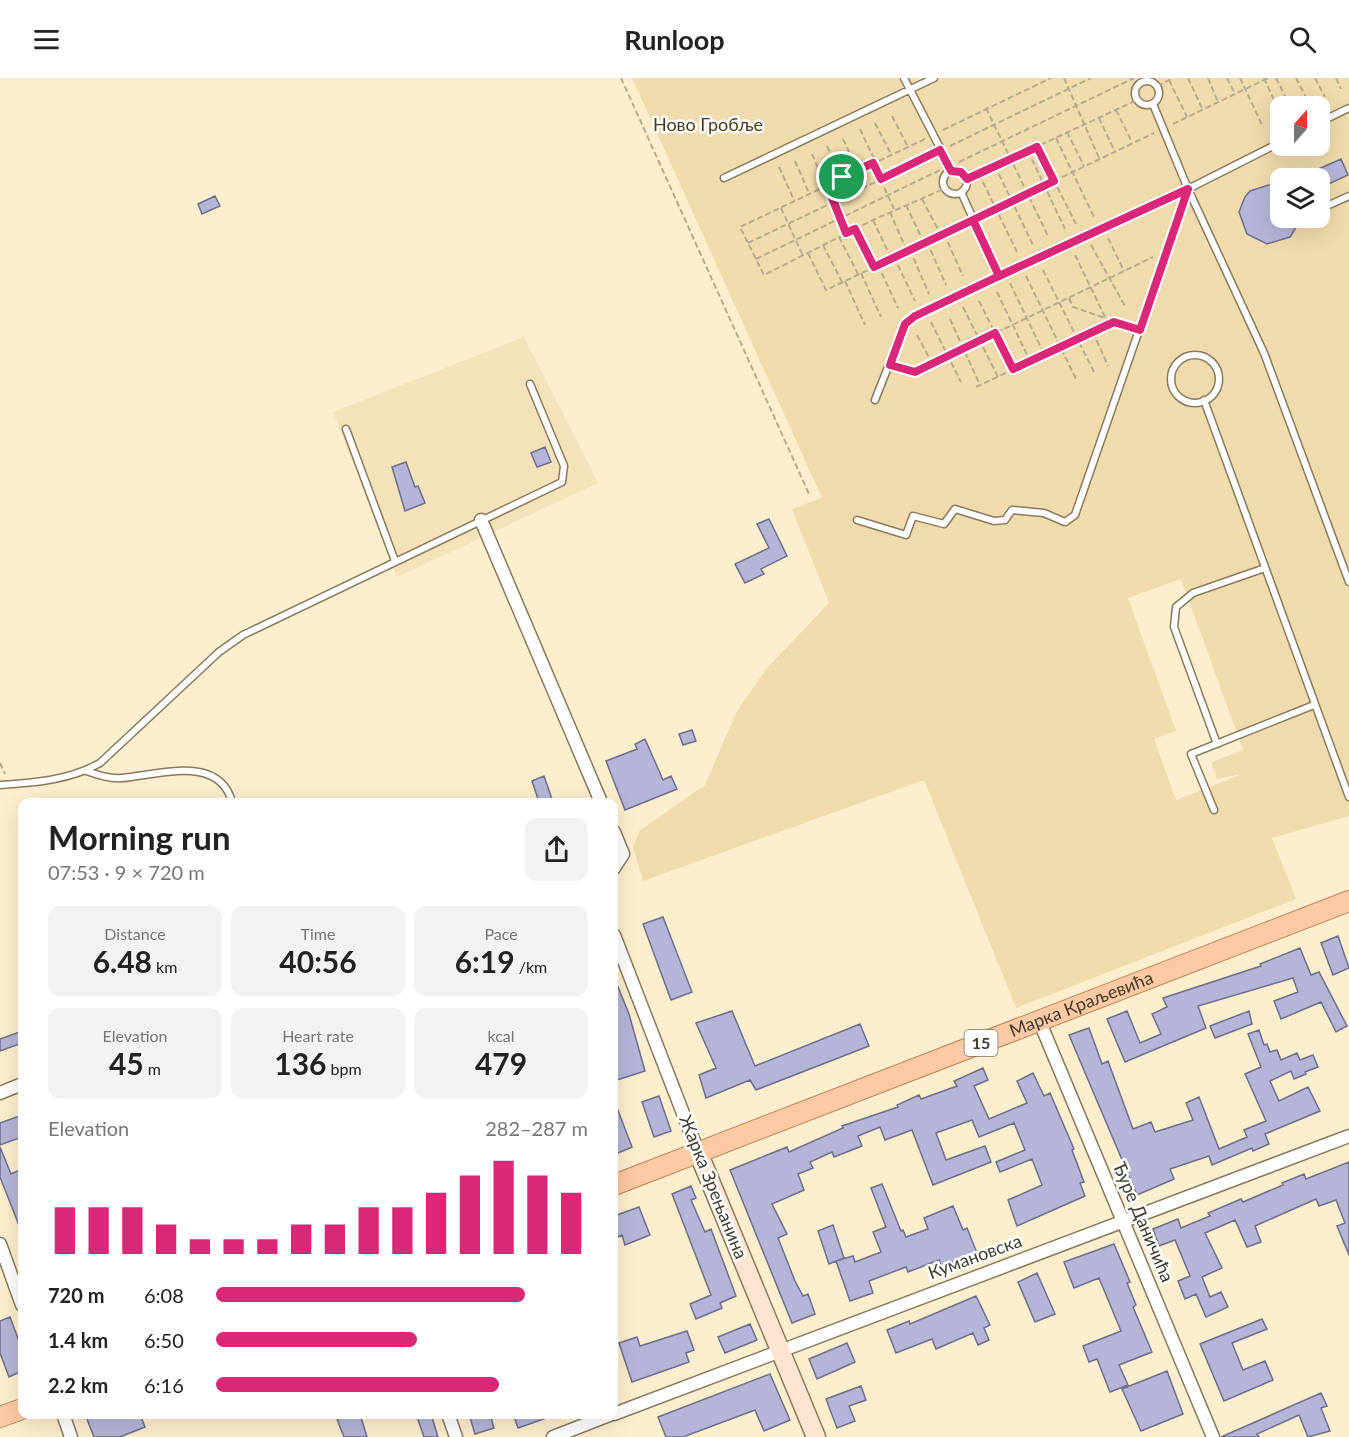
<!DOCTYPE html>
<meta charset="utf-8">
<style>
:root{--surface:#fff;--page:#f2f2f2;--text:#222;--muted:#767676;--accent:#db2777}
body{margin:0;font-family:Lato,sans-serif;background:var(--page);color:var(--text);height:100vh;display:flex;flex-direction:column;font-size:22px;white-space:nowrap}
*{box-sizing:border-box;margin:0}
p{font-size:20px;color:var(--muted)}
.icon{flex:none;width:33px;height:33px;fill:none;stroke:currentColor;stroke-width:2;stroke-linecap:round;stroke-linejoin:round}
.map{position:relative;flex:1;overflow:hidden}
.side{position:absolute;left:18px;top:720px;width:600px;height:621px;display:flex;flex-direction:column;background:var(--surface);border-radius:12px;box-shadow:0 6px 24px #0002}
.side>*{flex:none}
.needle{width:39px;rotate:21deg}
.controls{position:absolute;left:1270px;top:18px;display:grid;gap:12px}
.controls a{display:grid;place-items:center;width:60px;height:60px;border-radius:12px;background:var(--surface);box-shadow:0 6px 24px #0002;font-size:30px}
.pin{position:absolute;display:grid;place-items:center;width:51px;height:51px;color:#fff;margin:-26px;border:3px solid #fff;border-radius:50%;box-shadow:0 2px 6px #0007}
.round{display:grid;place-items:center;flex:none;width:63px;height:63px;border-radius:12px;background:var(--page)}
.summary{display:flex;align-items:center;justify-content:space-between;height:102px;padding:0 30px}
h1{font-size:33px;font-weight:700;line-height:45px}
.figures{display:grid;grid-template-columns:repeat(3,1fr);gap:9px;height:102px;padding:6px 30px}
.figures div{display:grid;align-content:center;border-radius:12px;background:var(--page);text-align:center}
.figures b{font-size:30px;font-weight:700}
.figures small{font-size:16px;font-weight:400}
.figures p{font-size:16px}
.chart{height:168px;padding:12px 30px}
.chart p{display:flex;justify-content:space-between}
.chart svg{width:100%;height:108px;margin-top:6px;stroke:var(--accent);stroke-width:6}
ul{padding:0 30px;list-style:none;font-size:20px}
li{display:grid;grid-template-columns:96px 72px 1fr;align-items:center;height:45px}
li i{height:15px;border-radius:8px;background:var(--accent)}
header{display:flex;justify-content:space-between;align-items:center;height:78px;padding:0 30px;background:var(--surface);font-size:27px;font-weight:700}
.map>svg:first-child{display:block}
.built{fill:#f4e2b9}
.green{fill:#f0dbac;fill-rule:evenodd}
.building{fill:#b5b6d7;stroke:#6d6e8c;stroke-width:1.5}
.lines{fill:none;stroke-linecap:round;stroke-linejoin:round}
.lane-casing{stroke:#887b5d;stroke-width:9}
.street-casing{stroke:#887b5d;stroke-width:15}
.secondary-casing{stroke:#887b5d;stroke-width:21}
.primary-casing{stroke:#bc8253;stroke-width:22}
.path{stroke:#b6ab91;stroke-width:2;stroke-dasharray:6 3;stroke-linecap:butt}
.lane{stroke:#fff;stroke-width:6}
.street{stroke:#fff;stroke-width:12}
.secondary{stroke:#ffe5d1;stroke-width:18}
.primary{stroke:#fecaa3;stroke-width:20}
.route-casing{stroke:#fff;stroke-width:12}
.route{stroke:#db2777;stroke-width:8}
.labels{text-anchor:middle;stroke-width:5;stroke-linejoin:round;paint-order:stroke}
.shield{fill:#fff;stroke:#7a766d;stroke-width:1.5}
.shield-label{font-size:16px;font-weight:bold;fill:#413c2f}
.park-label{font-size:18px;fill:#4b3b13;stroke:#fff}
.street-label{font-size:18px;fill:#413c2f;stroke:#fff}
</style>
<header><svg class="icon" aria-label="menu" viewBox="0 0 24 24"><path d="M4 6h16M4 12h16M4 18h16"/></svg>Runloop<svg class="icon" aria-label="search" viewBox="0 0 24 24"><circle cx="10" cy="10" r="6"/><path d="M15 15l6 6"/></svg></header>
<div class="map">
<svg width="1349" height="1359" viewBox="0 0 1349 1359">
<rect width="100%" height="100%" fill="#fdeecd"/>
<path class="built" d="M524,259L598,405L397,499L333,334Z"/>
<path class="green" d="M632,0H921L870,25L924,0H1349V738L1272,760L1296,821L1016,930L924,702L643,803L633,769L640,752L705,707L737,633L767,590L829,525L792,431L822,420ZM1281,28H1320V68H1281ZM1281,100H1320V140H1281ZM1181,501L1243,672L1211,684L1217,701L1242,696L1176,722L1154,661L1176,653L1128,520Z"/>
<path class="building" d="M1341,81L1348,97L1320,110V100H1298Z
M1272,106L1281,107V140H1302L1290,159L1267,166L1247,156L1239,134L1245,119L1250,113Z
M215,118L220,128L202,136L198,126Z
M545,369L551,384L537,389L531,375Z
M406,384L415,409L418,408L425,425L405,433L392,389Z
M769,441L787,478L761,491L764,496L745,505L735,486L769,470L757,446Z
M692,652L696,663L683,667L679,656Z
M645,661L663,702L671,698L677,711L625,732L606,683L637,671L635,666Z
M544,698L553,724H539L532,703Z
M663,839L692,914L671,922L643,846Z
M1338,858L1349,890L1333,897L1321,865Z
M1300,870L1311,897L1319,894L1347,948L1336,954L1321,924L1281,941L1274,923L1298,914L1293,900L1198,928L1206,950L1125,984L1107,941L1127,933L1140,965L1161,956L1152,936L1167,929L1163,920L1261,888L1260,886Z
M614,899L629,936L645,993L614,1003Z
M732,933L755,988L860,946L869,968L756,1012L750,1002L706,1020L699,997L716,990L696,945Z
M1249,933L1252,946L1215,960L1210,948Z
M1089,950L1102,986L1108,983L1133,1051L1151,1044L1155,1054L1193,1042L1186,1025L1199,1019L1219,1071L1247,1059L1244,1052L1266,1043L1245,996L1261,989L1248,956L1259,952L1264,967L1267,966L1270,974L1277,972L1281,982L1297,975L1300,982L1313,977L1318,989L1305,994L1306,996L1294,1001L1291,993L1270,1003L1279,1023L1308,1009L1320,1033L1265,1056L1269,1066L1253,1073L1252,1070L1212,1087L1209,1078L1170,1091L1174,1101L1137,1117L1069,957Z
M22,953V965L0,973V961Z
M983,990L988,1002L974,1008L989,1041L1027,1025L1017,1003L1033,995L1044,1018L1050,1015L1074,1071L1072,1072L1084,1104L1080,1105L1085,1118L1017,1148L1008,1122L1042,1107L1032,1081L1000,1094L996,1084L1025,1072L1014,1045L979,1059L972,1042L936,1055L946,1082L985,1068L991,1084L933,1107L912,1052L885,1062L880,1049L858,1058L862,1068L834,1079L832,1074L810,1084L813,1090L798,1096L804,1112L772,1126L787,1156L778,1160L795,1203L803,1218L808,1216L815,1236L792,1245L730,1092L787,1069L789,1074L843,1050L842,1048L898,1029L897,1027L919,1017L921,1021L957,1008L954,1003Z
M659,1018L671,1053L654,1059L642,1024Z
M614,1022L632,1069L618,1075L614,1061Z
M22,1037V1059L0,1067V1045Z
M0,1069L11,1096L22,1091V1155L0,1099Z
M1349,1084V1177L1337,1148L1345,1145L1336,1122L1319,1128L1316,1121L1255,1148L1261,1164L1247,1169L1235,1142L1205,1155L1222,1190L1202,1199L1210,1219L1221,1214L1228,1229L1206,1239L1196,1216L1185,1221L1178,1203L1190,1198L1175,1162L1159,1168L1153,1151L1178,1141L1181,1150L1210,1138L1208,1135L1241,1121L1243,1124L1283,1107L1282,1105L1304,1096L1306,1101Z
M882,1106L901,1153L903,1152L906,1159L928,1151L924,1140L953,1128L963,1152L967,1150L977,1175L941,1188L939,1182L908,1194L906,1189L869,1203L873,1215L850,1223L836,1183L853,1178L855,1184L881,1174L873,1154L886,1149L871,1110Z
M691,1108L696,1120L691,1122L705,1154L711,1151L736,1218L720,1225L722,1230L696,1241L690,1226L711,1217L672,1116Z
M639,1129L650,1157L625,1167L622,1157L614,1161V1138Z
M833,1147L844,1180L829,1186L818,1153Z
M1114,1166L1130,1204L1127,1205L1136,1227L1133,1229L1152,1274L1119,1287L1128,1307L1110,1314L1097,1281L1089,1284L1083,1268L1121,1253L1099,1200L1074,1210L1064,1184Z
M1037,1195L1055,1236L1035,1244L1018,1204Z
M976,1218L990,1247L984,1250L989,1262L978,1267L973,1255L936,1271L932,1261L896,1275L887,1252L909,1243L910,1246Z
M10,1239L22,1271V1293L9,1299L0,1275V1243Z
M1262,1241L1267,1251L1232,1265L1243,1292L1265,1283L1273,1302L1224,1323L1200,1266Z
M750,1246L757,1262L725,1275L718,1259Z
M687,1253L694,1272L686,1275L689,1284L632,1304L619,1265L637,1259L640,1268Z
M847,1265L855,1284L817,1301L809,1281Z
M1167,1293L1183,1336L1141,1353L1122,1311Z
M770,1296L790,1342L764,1353L755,1332L683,1359H666L658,1339Z
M861,1308L866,1322L849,1328L855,1343L837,1350L826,1321Z
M1321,1315L1327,1328L1321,1330L1330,1353L1308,1359L1299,1337L1257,1356L1259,1359H1221Z
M85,1336H140L145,1349L120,1359H94Z
M335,1336H360L367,1359H344Z
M416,1336H431L438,1359H424Z
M469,1336H490L494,1350L475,1356Z
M513,1336H551L552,1338L518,1350Z"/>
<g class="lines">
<g class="lane-casing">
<path id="lane" d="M904,0L952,93
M1135 15a12 12 0 1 1 24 0a12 12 0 1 1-24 0Z
M1153,26L1188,111L1264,275L1349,504
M1320,44L1349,30
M943 104a12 12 0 1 1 24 0a12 12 0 1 1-24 0Z
M724,100L934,0
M961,114L999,198
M1320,131L1349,118
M1171 301a24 24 0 1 1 48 0a24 24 0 1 1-48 0Z
M875,322L905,246L915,238L1188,111L1281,64
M1204,322L1349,719
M346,351L395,483
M857,442L906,457L913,438L944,446L955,431L994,443L1005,442L1012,432L1044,435L1065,444L1075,437L1188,111
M1217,666L1174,549L1176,529L1193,515L1265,490
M86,693C98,697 110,701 122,700C158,697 219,676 232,724
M0,707C34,705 70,702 100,685L219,574L243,557L562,404L564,388L530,306
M1214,732L1191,676L1314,627"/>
</g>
<g class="street-casing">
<path id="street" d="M481,442L601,724
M614,754L623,776L614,790
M614,857L698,1074
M1039,942L1213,1359
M0,1015L22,1006
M0,1166L22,1227
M63,1336L71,1359
M448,1336L456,1359
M614,1336L1349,1058
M553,1359L612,1336"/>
</g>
<g class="secondary-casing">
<path id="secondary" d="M698,1074L816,1359"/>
</g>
<g class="primary-casing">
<g id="primary">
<path id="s1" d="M614,1107L1349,823"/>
<path d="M0,1339L22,1331"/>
</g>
</g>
<path class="path" d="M621,0L809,416
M1064,0L1099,80
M1188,0L1202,30
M1208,0L1218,24
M1227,0L1235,16
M1240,0L1263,49
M1264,0L1281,38
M1276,0L1290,28
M1296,0L1310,27
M1315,0L1325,19
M1336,0L1341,11
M1169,2L1187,39
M1157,8L1173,0
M986,30L1048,158
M1116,32L1132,64
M892,38L908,69
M1099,40L1114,72
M875,45L891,76
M1173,46L1268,0
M860,51L875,83
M943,52L1051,0
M1067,54L1084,88
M1056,60L1094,139
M843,61L857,91
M925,61L740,149L764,197L873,142L946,110
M827,68L842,99
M950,68L1091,0
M1037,69L1076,146
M1028,73L1065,151
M812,76L846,155
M795,83L809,115
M959,84L1134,0
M873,85L894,131
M995,88L1033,167
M779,89L794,122
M979,96L1017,174
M967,101L1137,22
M922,121L941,157
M906,127L924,165
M781,130L803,178
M890,134L907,173
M981,138L1154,55
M873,142L891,180
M855,151L874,188
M944,156L963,198
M839,159L858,196
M1108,160L1124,193
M927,164L946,207
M748,165L932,77
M823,167L842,204
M1091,167L1126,230
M910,172L929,216
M808,175L826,212L965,146
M1075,177L1105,239
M894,179L915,223
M756,181L940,92
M878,187L898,230
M1043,192L1094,294
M861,195L881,239
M1026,198L1077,303
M845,203L865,247
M1010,205L1044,276
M997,214L1030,283
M1069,220L1073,229L1131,249
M979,223L1013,291
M963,229L998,299
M950,241L980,307
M931,244L961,304
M1093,254L1108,288
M917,257L932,285
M898,290L915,294L1153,179
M976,309L1114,244
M0,685L5,696"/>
<use href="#lane" class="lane"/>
<use href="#street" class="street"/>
<use href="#secondary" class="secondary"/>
<use href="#primary" class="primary"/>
</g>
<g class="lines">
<g class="route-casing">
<path id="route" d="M842,99L827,107L846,155L855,151L874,189L973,142L999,198L915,238L905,246L890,287L915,294L995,255L1013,291L1114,244L1140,252L1188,111L999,198L973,142L1054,103L1037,69L967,101L961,94L951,93L940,72L881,101L873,85L842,99"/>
</g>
<use href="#route" class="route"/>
</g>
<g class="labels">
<rect class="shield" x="964.5" y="952" width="33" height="26" rx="4.5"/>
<g class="shield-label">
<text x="981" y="971">15</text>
</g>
<g class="park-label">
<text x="708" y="53">Ново Гробље</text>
</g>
<g class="street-label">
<text dy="6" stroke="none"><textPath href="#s1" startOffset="501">Марка Краљевића</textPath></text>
<text transform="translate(713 1109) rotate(68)" y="6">Жарка Зрењанина</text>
<text transform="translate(1143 1144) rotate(67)" y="6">Ђуре Даничића</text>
<text transform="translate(975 1179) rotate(-20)" y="6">Кумановска</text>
</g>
</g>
</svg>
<div class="controls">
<a><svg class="needle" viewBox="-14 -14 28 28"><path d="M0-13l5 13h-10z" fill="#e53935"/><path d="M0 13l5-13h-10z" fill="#767676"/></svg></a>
<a><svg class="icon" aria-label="layers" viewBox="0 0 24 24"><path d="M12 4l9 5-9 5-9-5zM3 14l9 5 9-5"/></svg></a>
</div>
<div class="pin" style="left:842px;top:99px;background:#1e9e55"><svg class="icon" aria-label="arrive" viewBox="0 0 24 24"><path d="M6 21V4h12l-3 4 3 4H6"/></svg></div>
<section class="side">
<div class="summary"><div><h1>Morning run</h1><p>07:53 · 9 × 720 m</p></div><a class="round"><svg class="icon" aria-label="share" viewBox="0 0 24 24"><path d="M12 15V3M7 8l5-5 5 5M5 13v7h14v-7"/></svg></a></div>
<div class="figures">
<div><p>Distance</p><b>6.48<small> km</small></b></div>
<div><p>Time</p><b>40:56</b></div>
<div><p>Pace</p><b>6:19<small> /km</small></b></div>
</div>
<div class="figures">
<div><p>Elevation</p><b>45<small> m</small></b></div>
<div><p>Heart rate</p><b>136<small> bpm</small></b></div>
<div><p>kcal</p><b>479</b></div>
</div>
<div class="chart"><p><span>Elevation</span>282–287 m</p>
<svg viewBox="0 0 160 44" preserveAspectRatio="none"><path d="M5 44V25M15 44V25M25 44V25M35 44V32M45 44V38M55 44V38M65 44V38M75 44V32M85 44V32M95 44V25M105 44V25M115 44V19M125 44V12M135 44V6M145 44V12M155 44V19"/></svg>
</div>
<ul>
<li><b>720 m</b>6:08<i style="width:83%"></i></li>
<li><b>1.4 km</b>6:50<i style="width:54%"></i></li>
<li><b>2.2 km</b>6:16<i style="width:76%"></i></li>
</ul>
</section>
</div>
